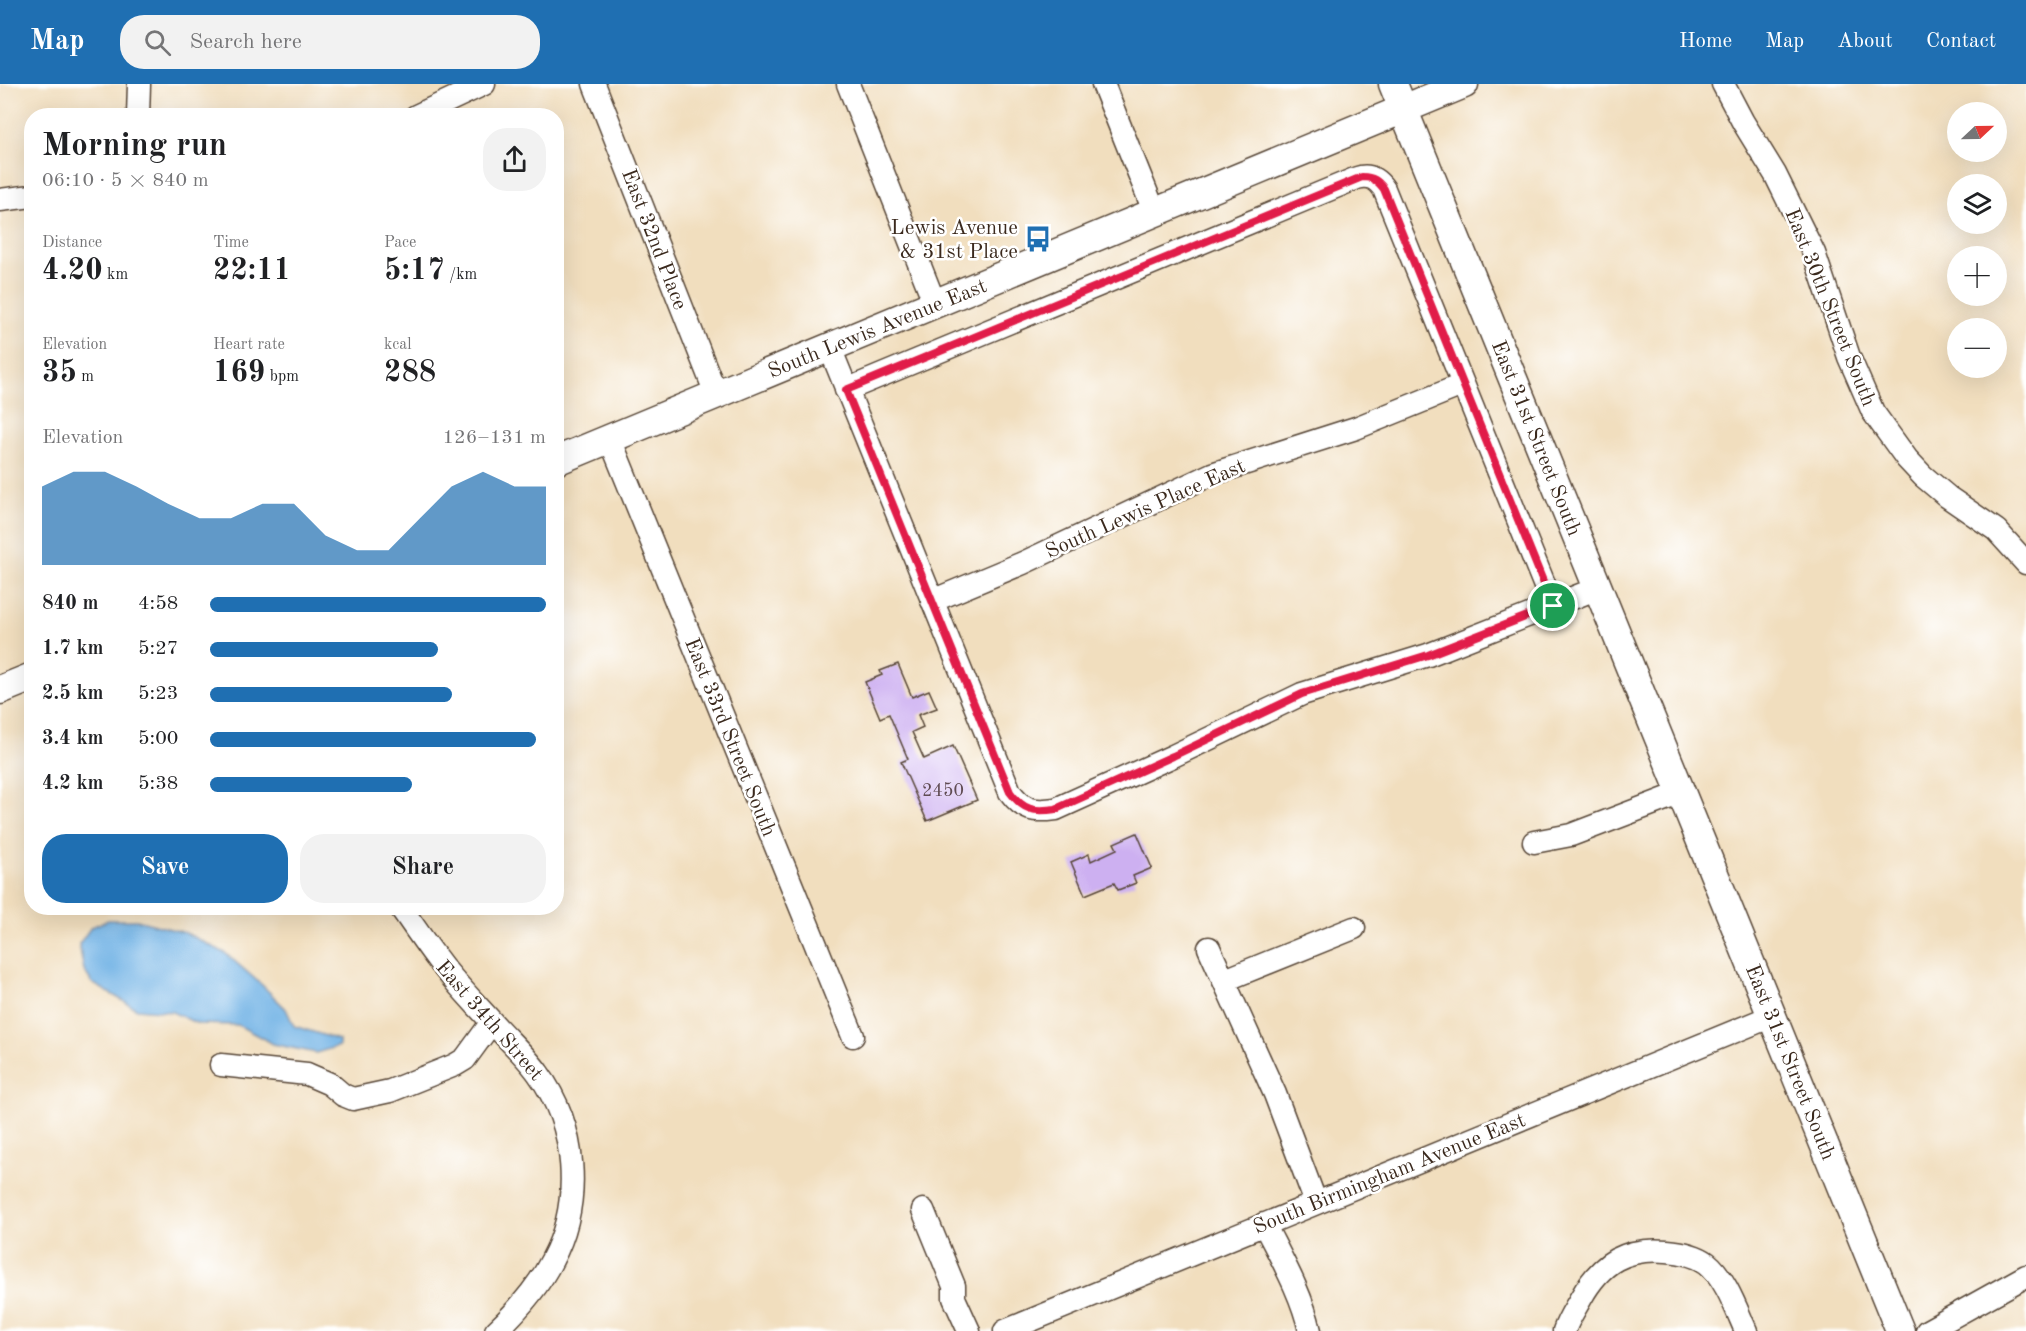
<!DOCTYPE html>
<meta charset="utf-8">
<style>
:root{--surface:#fff;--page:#f2f2f2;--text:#202124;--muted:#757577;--accent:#1f6fb2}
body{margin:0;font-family:"Old Standard TT",serif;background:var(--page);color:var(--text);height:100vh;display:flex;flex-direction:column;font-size:22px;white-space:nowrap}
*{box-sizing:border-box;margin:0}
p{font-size:20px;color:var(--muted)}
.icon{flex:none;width:33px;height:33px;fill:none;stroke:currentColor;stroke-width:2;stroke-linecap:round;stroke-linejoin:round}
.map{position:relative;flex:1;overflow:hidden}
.panel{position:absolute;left:24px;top:24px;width:540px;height:807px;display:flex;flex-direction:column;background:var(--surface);border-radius:24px;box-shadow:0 6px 24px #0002}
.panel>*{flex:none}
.needle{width:39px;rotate:68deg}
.fabs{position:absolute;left:1947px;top:18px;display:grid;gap:12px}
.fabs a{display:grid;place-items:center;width:60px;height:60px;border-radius:50%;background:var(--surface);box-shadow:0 6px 24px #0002;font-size:30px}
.pin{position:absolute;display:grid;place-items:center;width:51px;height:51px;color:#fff;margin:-26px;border:3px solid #fff;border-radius:50%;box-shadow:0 2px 6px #0007}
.round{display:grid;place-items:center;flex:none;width:63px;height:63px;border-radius:24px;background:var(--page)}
.headline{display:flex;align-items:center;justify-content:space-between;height:102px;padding:0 18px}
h1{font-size:33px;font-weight:700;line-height:45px}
.figures{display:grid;grid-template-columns:repeat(3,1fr);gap:9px;height:102px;padding:6px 18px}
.figures div{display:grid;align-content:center}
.figures b{font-size:30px;font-weight:700}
.figures small{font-size:16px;font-weight:400}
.figures p{font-size:16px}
.chart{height:168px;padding:12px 18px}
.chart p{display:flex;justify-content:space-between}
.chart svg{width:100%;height:108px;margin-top:6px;fill:var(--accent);opacity:.7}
.cta{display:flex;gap:12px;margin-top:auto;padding:12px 18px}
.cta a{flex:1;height:69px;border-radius:24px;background:var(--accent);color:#fff;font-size:24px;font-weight:700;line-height:69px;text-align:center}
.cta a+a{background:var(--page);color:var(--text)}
ul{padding:0 18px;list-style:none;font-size:20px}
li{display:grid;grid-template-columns:96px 72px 1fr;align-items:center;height:45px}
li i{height:15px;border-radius:8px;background:var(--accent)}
header{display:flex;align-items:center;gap:36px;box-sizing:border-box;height:84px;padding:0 30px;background:var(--accent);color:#fff}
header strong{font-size:28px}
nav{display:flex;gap:33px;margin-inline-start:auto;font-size:21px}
.search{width:420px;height:54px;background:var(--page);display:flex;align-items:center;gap:15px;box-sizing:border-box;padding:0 21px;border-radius:24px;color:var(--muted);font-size:22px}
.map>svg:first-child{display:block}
.water{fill:#71b2e5;stroke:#566e82;stroke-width:1.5}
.building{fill:#cdb0f1}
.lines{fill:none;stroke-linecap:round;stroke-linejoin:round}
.minor-casing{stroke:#564536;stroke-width:25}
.major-casing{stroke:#564536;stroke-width:31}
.minor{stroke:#fff;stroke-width:22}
.major{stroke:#fff;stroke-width:28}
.route-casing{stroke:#fff;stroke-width:12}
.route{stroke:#e11d48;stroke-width:8}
.labels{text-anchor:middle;stroke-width:5;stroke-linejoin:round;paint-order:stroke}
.number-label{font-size:18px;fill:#604c53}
.poi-label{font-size:21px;fill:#3b2a1e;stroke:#fff;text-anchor:end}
.street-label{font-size:21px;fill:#3b2a1e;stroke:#fff}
</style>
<header>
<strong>Map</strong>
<div class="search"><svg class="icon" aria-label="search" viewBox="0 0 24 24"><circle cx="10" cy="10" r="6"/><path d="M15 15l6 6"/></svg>Search here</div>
<nav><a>Home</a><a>Map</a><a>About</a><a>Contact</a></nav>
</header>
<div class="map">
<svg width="2026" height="1247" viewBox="0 0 2026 1247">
<rect width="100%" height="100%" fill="#fff"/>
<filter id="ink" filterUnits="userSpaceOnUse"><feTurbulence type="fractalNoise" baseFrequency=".0167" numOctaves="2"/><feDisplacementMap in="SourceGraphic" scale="12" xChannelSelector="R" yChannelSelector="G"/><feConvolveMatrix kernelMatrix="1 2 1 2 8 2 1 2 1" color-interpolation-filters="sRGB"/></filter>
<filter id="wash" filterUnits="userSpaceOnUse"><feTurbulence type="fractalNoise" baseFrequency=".008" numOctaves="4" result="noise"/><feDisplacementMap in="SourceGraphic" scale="24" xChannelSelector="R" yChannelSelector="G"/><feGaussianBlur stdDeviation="1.35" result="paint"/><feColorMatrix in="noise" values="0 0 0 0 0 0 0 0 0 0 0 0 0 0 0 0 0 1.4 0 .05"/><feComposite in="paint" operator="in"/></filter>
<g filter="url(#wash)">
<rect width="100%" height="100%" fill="#f1debe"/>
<path class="water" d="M108,836H137L186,849L225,869L262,901L286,925L294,942L339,956V962L316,969L273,960L238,941L198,940L172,928L137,925L92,899L84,886L79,860L91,843Z"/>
<g id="blocks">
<path class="building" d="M898,580L912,613L929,606L937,624L918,631L923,643L912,648L924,675L953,662L977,716L927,737L901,678L908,675L889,630L880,634L865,598L882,591L880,587Z
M1137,749L1152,784L1133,792L1136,799L1118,806L1114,799L1085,811L1071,778L1089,770L1091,777L1117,765L1114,759Z"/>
</g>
</g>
<g filter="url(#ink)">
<use href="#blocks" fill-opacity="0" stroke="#564536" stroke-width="1.5"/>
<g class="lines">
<g class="minor-casing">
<path id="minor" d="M594,0L716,310
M848,0L935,220
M1103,0L1154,127
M1723,0L1743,38L1775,90L1814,169L1849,273L1873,328L1907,375L1923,392L1948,413L1996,446L2026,479
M138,32L139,0
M416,32L484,0
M0,116L32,112
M830,264L1010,708C1024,727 1034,728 1056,725L1173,672L1302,610L1428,571L1598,504
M846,306L1357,94C1369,90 1377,95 1384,105L1553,522
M610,355L853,952
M932,517L1023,479L1212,390L1356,344L1462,301
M1534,758L1571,751L1681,709
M401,824C413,841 425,859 438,876C454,898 474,918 492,938C507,955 525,971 538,989C577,1042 583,1118 552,1176C538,1204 518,1226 496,1247
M1209,864L1275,1010L1316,1119
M1225,896L1354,844
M221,981L307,990L330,1000L343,1011L353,1015L390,1007L455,981L465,975L492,938
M923,1126L954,1202V1214L969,1247
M1264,1140C1281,1174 1302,1210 1310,1247
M1005,1247L1772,932
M1564,1247C1568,1235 1575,1225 1581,1214C1601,1178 1626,1163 1667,1167C1680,1168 1696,1171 1707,1179C1725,1193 1737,1227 1746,1247
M1927,1247L2026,1192"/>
</g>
<g class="major-casing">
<path id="major" d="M1393,0L1900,1247
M556,377L1464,0
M0,606L32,593"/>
</g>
<use href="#minor" class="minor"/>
<use href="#major" class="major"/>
</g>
</g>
<g class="lines" filter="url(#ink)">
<g class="route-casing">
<path id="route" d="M1362,93C1373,93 1378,97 1384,105L1553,522L1428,571L1302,610L1173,672L1056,725C1034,728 1024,727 1010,708L846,306Z"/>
</g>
<use href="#route" class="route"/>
</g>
<defs>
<g id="bus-bare" transform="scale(2.07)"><path d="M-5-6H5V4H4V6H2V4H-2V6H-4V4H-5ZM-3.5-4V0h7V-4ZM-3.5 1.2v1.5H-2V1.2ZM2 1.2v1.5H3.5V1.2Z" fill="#1f6fb2" stroke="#fff" stroke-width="2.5" paint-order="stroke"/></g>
</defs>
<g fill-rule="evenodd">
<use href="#bus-bare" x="1038" y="155"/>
</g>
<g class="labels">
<g class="number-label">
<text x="943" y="712">2450</text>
</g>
<g class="poi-label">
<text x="1018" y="150">Lewis Avenue<tspan x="1018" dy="24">&amp; 31st Place</tspan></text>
</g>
<g class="street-label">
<text transform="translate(655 155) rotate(69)" y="7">East 32nd Place</text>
<text transform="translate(1831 223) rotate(68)" y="7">East 30th Street South</text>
<text transform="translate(877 244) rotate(-22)" y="7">South Lewis Avenue East</text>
<text transform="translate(1537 354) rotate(68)" y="7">East 31st Street South</text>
<text transform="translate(1145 424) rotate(-24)" y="7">South Lewis Place East</text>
<text transform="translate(731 653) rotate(68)" y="7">East 33rd Street South</text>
<text transform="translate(490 936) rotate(49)" y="7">East 34th Street</text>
<text transform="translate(1791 978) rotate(68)" y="7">East 31st Street South</text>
<text transform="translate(1389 1089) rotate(-22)" y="7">South Birmingham Avenue East</text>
</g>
</g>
</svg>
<div class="fabs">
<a><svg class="needle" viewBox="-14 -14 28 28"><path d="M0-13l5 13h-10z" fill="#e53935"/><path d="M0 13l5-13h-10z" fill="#757577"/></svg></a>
<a><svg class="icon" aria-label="layers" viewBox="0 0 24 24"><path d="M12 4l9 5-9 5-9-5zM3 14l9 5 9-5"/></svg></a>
<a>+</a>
<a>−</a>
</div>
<div class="pin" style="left:1553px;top:522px;background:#1e9e55"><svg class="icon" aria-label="arrive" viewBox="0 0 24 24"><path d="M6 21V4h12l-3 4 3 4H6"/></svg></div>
<section class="panel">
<div class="headline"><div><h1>Morning run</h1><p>06:10 · 5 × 840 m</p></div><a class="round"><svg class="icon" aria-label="share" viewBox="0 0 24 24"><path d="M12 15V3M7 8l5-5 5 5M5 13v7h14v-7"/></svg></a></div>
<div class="figures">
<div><p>Distance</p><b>4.20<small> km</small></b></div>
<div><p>Time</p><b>22:11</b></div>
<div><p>Pace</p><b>5:17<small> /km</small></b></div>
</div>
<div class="figures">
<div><p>Elevation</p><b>35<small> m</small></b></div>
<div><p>Heart rate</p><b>169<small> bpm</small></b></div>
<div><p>kcal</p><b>288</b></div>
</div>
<div class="chart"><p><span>Elevation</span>126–131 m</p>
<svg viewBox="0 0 160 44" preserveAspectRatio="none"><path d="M0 44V12L10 6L20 6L30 12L40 19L50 25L60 25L70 19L80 19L90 32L100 38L110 38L120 25L130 12L140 6L150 12L160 12V44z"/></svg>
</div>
<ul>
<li><b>840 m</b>4:58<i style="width:100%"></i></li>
<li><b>1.7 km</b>5:27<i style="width:68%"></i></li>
<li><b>2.5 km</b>5:23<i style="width:72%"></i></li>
<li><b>3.4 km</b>5:00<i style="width:97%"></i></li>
<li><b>4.2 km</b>5:38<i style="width:60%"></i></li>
</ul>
<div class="cta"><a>Save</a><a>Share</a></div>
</section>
</div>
